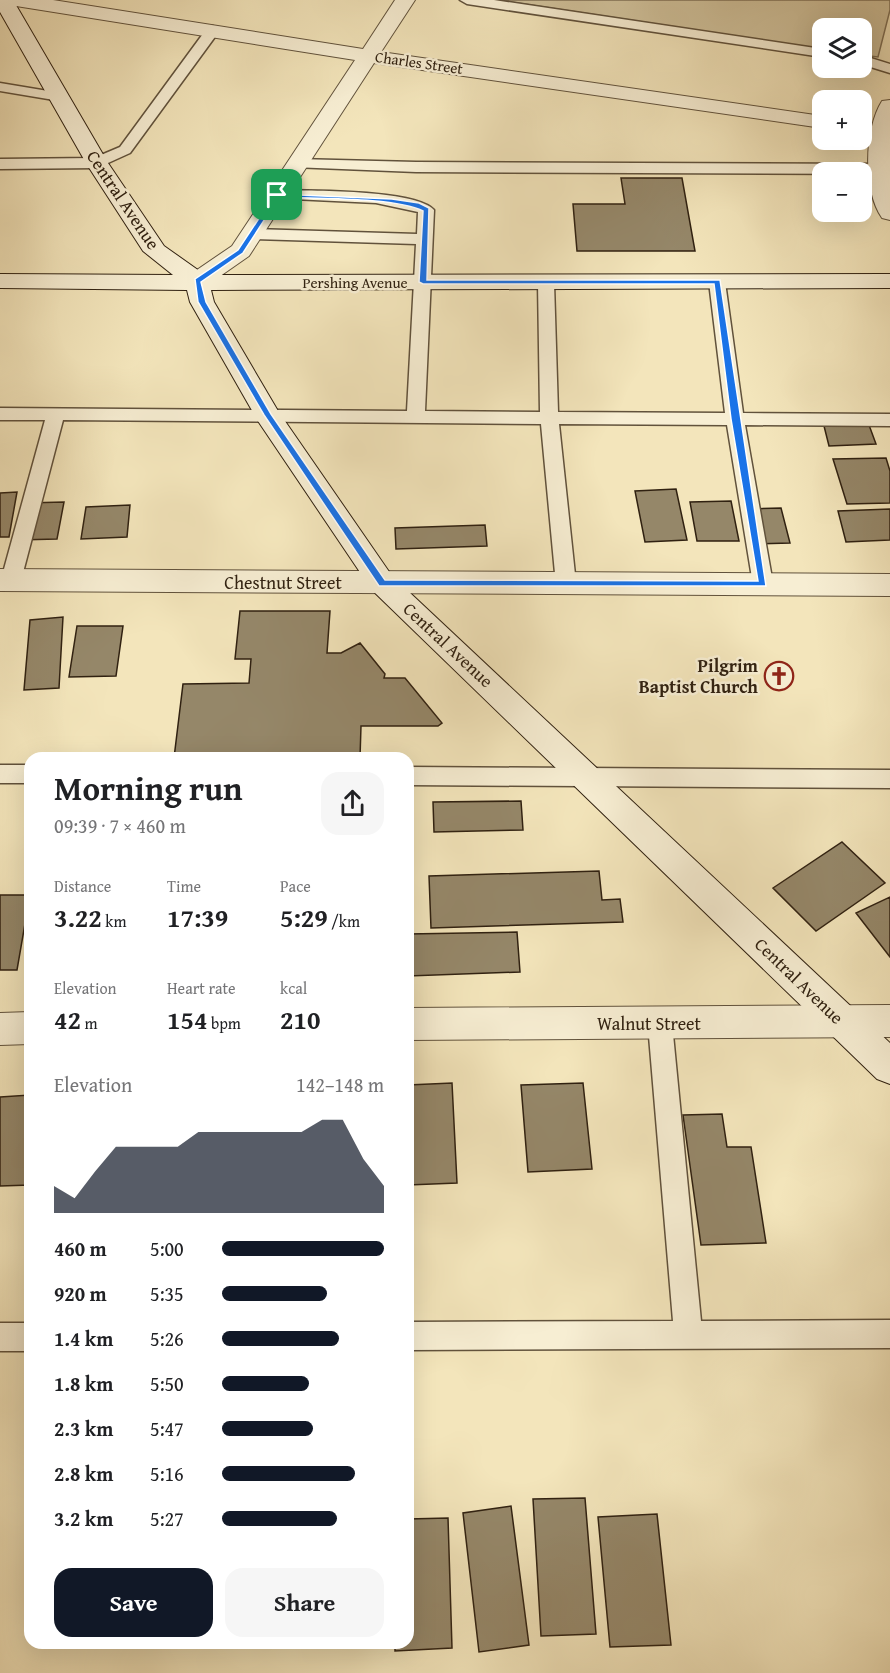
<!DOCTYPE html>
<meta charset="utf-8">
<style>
:root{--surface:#fff;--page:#f6f6f6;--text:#202124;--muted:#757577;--accent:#111827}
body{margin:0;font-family:"Gentium Book Plus",serif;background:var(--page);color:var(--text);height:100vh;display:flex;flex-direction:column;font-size:22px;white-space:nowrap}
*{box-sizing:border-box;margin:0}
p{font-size:20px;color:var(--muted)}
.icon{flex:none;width:33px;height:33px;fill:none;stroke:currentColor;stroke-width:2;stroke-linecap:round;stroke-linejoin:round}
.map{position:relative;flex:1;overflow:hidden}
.side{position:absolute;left:24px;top:752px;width:390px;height:897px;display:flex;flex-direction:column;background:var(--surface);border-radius:18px;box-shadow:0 6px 24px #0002}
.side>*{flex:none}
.controls{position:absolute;left:812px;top:18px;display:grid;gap:12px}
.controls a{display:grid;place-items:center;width:60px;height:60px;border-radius:12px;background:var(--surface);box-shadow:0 6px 24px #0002;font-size:30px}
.pin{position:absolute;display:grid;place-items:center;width:51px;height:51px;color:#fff;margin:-26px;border-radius:12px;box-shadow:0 3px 9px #0006}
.round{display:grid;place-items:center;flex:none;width:63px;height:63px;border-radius:18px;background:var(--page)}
.head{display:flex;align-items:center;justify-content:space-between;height:102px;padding:0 30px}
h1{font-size:33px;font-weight:600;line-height:45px}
.figures{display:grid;grid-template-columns:repeat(3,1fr);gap:9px;height:102px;padding:6px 30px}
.figures div{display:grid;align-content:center}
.figures b{font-size:26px;font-weight:600}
.figures small{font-size:16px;font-weight:400}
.figures p{font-size:16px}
.chart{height:168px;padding:12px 30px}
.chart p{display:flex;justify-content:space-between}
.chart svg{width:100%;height:108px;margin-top:6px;fill:var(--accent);opacity:.7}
.action{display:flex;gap:12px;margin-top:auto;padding:12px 30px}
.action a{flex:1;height:69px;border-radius:18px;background:var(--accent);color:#fff;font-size:24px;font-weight:600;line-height:69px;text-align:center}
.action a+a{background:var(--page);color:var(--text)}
ul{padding:0 30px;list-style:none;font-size:20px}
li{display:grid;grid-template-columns:96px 72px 1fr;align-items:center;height:45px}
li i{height:15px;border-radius:8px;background:var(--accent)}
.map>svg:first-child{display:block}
.green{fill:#d2c49e;stroke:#817258;stroke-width:1.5}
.building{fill:#958769;stroke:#302111;stroke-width:1.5}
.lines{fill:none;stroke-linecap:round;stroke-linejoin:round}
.lane-casing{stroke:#61523c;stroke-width:3}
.street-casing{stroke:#61523c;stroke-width:2}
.secondary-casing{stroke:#302111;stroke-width:2}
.lane{fill:#f7eed3;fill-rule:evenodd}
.street{fill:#f7eed3;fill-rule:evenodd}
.secondary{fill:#f7eed3;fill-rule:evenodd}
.route{fill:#1a73e8;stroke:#fff;stroke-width:1.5;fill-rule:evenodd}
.labels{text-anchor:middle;stroke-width:5;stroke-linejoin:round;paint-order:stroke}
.far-street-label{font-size:15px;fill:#302111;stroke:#f7eed3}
.street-label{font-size:18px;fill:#302111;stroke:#f7eed3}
.poi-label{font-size:18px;font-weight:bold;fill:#302111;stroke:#f7eed3;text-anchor:end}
</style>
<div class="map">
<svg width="890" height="1673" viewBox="0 0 890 1673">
<rect width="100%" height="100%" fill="#f3e5bb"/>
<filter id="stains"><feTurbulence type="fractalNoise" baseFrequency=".00333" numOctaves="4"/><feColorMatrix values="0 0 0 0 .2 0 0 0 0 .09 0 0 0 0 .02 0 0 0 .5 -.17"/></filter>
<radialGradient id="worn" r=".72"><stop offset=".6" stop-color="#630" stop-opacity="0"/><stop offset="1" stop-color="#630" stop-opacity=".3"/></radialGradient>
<path class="green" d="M498,0H890V10L878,57L861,55V28H822V49Z"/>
<path class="building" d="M621,178H682L695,251H577L573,204H625Z
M869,425L876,444L829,446L824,426Z
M886,458L890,471V503L847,504L833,459Z
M676,489L687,540L645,542L635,491Z
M17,492L9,537H0V493Z
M731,501L739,541H697L690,502Z
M64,502L57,539L18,540L25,503Z
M130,505L127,537L81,539L86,507Z
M781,508L790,543L757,544L748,509Z
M890,509V540L846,542L838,511Z
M485,525L487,546L396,549L395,528Z
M240,611H330L327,653H341L360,643L385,674L384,678H405L442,723L438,726H361L360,758H174L183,684L249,683L251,659H235Z
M63,617L59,688L24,690L30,620Z
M77,626H123L116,676L69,677Z
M521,801L523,830L434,832L433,802Z
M842,842L885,883L816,931L773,888Z
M599,871L602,900L620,899L623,922L431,928L429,876Z
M0,895H30L17,970H0Z
M890,897V957L856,913Z
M517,932L520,972L408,976V934Z
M452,1083L457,1183L408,1185V1085Z
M583,1083L592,1169L528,1172L521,1085Z
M30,1095V1185L0,1186V1097Z
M722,1114L727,1147H751L766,1243L701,1245L683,1115Z
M585,1498L596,1634L541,1636L533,1499Z
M511,1506L529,1645L479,1652L463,1513Z
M657,1514L671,1645L610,1647L598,1517Z
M448,1518L452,1648L395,1651V1642H408V1519Z"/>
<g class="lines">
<g class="lane-casing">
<path id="lane" d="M460,0H494L822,49V57L467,4Z
M213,26L220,30L130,153L97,168L0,169V159L94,158L120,147L208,27Z
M861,55L890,64V73L861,64Z
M0,83L60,93L67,97L60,101L0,91Z
M297,159L416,162L890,164V174L416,172L292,167L289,164Z
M277,190C307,191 416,189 434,210L425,411L540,412L538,283L546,278L554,283L558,412L725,413L709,282L717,277L725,282L743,413L890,414V426L745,425L773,584L770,589L763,591L756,589L753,584L727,425L559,424L576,584L573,589L566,591L559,589L556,584L541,424L63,420L21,580L18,585L11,587L4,585L1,580L45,420H0V408L407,411L416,244L252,239L244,234L252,229L417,234L418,212L376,203L272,198L269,195L272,192Z
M0,765H30V783H0Z
M408,767L890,770V788L408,785Z
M660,1013L669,1016L672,1024L701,1321L890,1320V1348L408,1350V1322L673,1321L648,1024L651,1016Z
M0,1323H30V1351H0Z"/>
</g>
<g class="street-casing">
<path id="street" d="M6,0H53L363,49L395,0H415L381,52L822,116V128L374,63L249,256L206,286L197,288L188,286L185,281L188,276L232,246L355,60L16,6L9,4Z
M890,100V220L882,218C863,191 864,129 882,101Z
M0,569L890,574V596L0,591Z
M890,1005V1037L408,1040V1008Z
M30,1012V1044L0,1045V1013Z"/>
</g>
<g class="secondary-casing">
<path id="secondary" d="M0,0H13L108,163L164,246L205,275L890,274V288L211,290L214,302L278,411L392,576L890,1043V1084L877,1079L372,590L258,421L190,302L187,290L0,288V274L173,275L143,251L86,163L0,12Z"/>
</g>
<use href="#lane" class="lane"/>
<use href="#street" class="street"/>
<use href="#secondary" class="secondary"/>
</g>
<path class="route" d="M275,194L392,199L419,203L429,208L427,280H720L766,586H379L264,415L198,302L195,279L238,250ZM279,197C314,199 395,197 423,211L419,282L423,284H714L731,419L758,581L385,580L271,414L206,302L201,282L243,253Z"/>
<defs>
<g id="church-ring" transform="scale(1.5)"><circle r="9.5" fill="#f7eed3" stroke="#8f2418" stroke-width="1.5"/><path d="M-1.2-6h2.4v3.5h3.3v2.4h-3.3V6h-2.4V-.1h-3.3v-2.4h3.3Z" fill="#8f2418"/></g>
</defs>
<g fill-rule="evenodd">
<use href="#church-ring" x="779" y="676"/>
</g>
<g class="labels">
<g class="far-street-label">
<text transform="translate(419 63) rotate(8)" y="5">Charles Street</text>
<text x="355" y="288">Pershing Avenue</text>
</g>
<g class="street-label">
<text transform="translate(123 200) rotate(56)" y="6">Central Avenue</text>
<text x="283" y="589">Chestnut Street</text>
<text transform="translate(448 645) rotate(43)" y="6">Central Avenue</text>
<text transform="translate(799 981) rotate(44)" y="6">Central Avenue</text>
<text x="649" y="1030">Walnut Street</text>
</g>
<g class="poi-label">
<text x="758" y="672">Pilgrim<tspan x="758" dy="21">Baptist Church</tspan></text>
</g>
</g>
<rect width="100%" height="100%" filter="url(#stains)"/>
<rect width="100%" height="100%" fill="url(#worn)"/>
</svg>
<div class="controls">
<a><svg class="icon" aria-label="layers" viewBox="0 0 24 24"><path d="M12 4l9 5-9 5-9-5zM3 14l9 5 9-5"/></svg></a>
<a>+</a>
<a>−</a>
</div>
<div class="pin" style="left:277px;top:195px;background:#1e9e55"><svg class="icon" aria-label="arrive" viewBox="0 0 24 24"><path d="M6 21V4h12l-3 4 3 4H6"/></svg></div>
<section class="side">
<div class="head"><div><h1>Morning run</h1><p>09:39 · 7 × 460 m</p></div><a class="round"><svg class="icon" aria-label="share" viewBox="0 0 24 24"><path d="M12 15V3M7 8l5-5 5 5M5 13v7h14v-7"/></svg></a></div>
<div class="figures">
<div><p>Distance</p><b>3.22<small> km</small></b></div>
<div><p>Time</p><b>17:39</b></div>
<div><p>Pace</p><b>5:29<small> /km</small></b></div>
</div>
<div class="figures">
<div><p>Elevation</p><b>42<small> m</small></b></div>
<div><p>Heart rate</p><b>154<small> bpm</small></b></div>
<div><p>kcal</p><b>210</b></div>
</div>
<div class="chart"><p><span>Elevation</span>142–148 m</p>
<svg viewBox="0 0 160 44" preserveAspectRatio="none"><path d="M0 44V33L10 38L20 27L30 17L40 17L50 17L60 17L70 11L80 11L90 11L100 11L110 11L120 11L130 6L140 6L150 22L160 33V44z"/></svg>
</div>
<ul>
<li><b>460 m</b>5:00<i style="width:100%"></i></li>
<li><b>920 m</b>5:35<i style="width:65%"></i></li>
<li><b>1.4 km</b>5:26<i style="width:72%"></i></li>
<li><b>1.8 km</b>5:50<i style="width:54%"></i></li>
<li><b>2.3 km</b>5:47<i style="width:56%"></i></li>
<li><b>2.8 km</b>5:16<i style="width:82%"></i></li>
<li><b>3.2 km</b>5:27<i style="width:71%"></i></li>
</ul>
<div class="action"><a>Save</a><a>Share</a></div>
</section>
</div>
